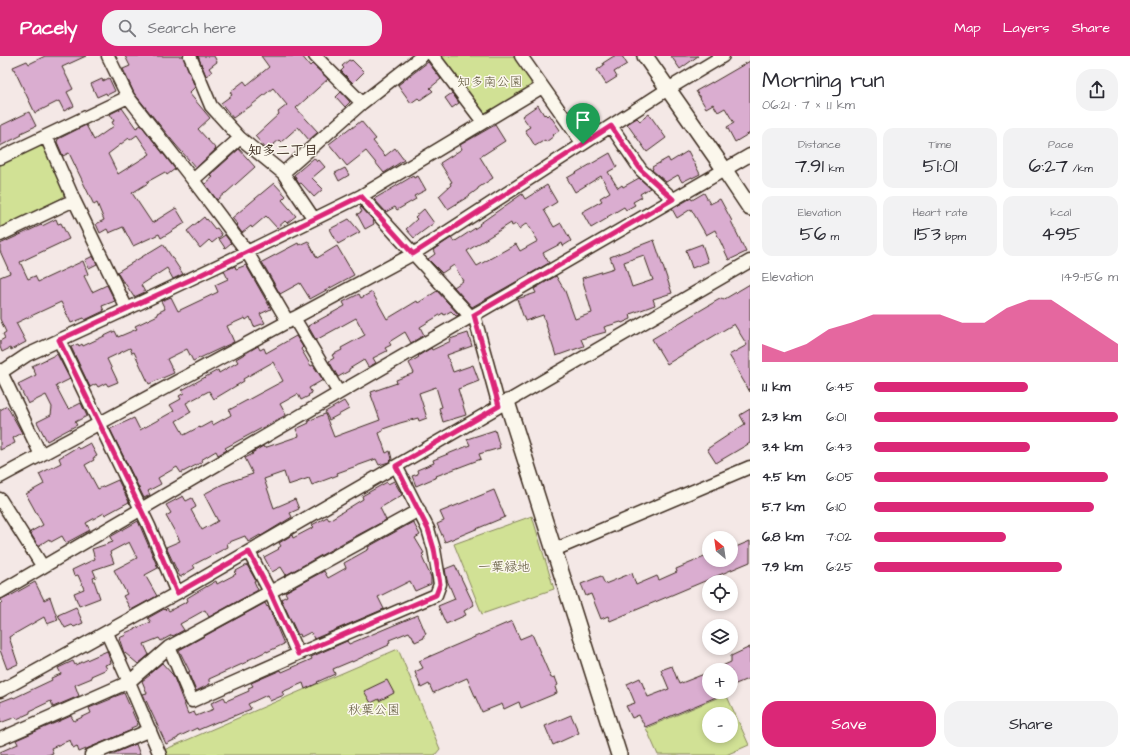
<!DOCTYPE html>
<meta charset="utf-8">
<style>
:root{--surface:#fff;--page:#f2f2f3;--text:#2b2b33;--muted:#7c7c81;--accent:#db2777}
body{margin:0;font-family:"Architects Daughter","Klee One",sans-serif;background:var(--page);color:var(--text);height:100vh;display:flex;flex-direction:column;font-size:15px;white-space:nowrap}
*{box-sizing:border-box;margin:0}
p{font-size:13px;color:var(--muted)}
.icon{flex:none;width:22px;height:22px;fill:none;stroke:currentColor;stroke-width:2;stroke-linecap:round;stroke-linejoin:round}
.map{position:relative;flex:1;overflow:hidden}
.details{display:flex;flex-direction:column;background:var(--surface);width:380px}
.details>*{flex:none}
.needle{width:26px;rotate:331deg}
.controls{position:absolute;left:702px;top:475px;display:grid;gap:8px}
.controls a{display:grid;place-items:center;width:36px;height:36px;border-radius:50%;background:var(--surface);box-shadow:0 2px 6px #0003;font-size:20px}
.pin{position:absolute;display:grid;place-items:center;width:34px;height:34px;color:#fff;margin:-41px -17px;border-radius:50% 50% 50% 0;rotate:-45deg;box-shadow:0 0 4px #0007}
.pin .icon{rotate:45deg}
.round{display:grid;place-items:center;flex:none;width:42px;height:42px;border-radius:16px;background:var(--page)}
.head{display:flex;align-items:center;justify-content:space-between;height:68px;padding:0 12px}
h1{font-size:22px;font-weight:600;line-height:30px}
.stats{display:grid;grid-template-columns:repeat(3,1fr);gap:6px;height:68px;padding:4px 12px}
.stats div{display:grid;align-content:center;border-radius:10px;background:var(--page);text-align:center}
.stats b{font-size:20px;font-weight:600}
.stats small{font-size:11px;font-weight:400}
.stats p{font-size:11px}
.chart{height:112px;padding:8px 12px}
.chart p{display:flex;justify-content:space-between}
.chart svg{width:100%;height:72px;margin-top:4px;fill:var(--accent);opacity:.7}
.button{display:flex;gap:8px;margin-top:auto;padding:8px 12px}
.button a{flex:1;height:46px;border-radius:16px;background:var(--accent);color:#fff;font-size:16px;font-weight:600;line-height:46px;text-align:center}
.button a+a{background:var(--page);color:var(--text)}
ul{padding:0 12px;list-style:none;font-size:13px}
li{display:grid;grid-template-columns:64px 48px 1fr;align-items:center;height:30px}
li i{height:10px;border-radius:5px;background:var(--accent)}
header{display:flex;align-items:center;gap:24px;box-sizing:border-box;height:56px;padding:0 20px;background:var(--accent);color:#fff}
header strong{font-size:19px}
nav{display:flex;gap:22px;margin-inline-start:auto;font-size:14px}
.search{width:280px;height:36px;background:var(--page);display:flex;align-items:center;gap:10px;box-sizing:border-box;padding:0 14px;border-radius:16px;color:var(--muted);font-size:15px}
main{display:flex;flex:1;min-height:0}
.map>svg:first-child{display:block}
.green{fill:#d1e195;stroke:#86865a;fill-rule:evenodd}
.building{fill:#daadd0;stroke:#3b2a1e;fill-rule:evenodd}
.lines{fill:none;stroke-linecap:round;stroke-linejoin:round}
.minor-casing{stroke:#3b2a1e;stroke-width:15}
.tertiary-casing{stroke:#3b2a1e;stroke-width:18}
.minor{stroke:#fbf7ec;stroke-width:12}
.tertiary{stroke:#fbf7ec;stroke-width:15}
.route-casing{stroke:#fff;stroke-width:8}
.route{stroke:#db2777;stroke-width:5}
.labels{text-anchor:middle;stroke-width:3;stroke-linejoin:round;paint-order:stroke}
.park-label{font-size:13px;fill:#60583c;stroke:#fbf7ec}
.neighbourhood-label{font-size:14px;font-weight:bold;fill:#3b2a1e;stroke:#fbf7ec}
</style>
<header>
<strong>Pacely</strong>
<div class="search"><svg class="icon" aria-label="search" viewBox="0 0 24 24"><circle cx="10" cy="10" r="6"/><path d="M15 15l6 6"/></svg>Search here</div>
<nav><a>Map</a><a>Layers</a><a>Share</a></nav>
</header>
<main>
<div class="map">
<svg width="750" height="699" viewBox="0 0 750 699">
<rect width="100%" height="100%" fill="#f4e8e6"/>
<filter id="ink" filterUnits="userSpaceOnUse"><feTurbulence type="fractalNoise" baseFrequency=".025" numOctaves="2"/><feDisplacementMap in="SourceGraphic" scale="8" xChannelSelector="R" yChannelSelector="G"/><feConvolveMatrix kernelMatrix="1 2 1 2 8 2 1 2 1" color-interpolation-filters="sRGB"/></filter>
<g filter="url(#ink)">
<path class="green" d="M438,0H514L531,26V32L485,57L480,56Z
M40,90L45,92L65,137L62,142L0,172V108Z
M532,460L554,533L482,558L454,488Z
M398,593L440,693L435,699H166L164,694Z
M726,638L749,689L726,699H658L646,672ZM709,658H731V680H709Z"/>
<path class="building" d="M45,0H86L62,11L73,33L67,36L74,50L64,55L59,45L35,57L13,11L27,5L29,8Z
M125,0H183L195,31L189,37L210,62L198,73L216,93L196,112L175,88L134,37L123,13L130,10Z
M198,0H214L217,6L209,12L212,16L206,20Z
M261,0H302L310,10L312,8L328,23L296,52L318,76L309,84L298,71L281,86L279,84L267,94L255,80L279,58L278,56L287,49L273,32L248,52V51L233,62L221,47L232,39L230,36L244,25L247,29L269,11Z
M614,0H622L627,8L614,16L617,21L606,28L597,14L604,9L603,7Z
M671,0H698L680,13Z
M349,4L351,5L352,4L364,16L353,27L341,15L344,12L342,10Z
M750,5V77L735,86L727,71L734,67L725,52L718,56L713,48L706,52L696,35L712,26V27Z
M428,6L441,23L430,32L433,35L420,44L418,42L411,47L398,29Z
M109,22L115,35L107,39L106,37L97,41L91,28L102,23L103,25Z
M341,36L350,46L345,51L336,41Z
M452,37L459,47L452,52L445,42Z
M538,49L544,59L545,58L547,60L549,58L560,74L553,79L554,80L546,86L545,84L535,90L525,74L530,71L522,60Z
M122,52L136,72L141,69L175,113L167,119L165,116L147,126L148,127L132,137L152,167L176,152L185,167L161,182L159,178L133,190L123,171L109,177L107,173L100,177L96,168L104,164L97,147L94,149L69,97L63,100L57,86L58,83L86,69L94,84L114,70L112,66L114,65L110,58ZM137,79L150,98L118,118L108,98L129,82L130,84Z
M29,56L36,70L21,77L22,79L0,90V70Z
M649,58L666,82L647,96L627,68L637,62L640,65Z
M361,65L376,83L373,85L385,100L395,92L404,104L384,117L366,95L347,110L329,88L351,71L352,72Z
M495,69L505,85L480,101L493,122L478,132V133L466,142L448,153L439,140L451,129L450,127L452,126L440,107L462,93L460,89Z
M239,93L255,111L226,137H225L217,144L205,128L213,121L210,119Z
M688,95L700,118L692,122V121L682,126L678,119L666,126L652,114L653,113L652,111L668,102L670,106Z
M610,97L617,111L608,116L618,132L622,129L623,131L639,122L650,132L640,138L642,141L633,146L635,149L626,154L624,151L607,161L608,162L591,172L582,156L602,145L600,142L610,136L601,120L575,136L567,122Z
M314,102L317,106L319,104L325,111L312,122L323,133L314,141L301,127L299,128L294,119Z
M345,112L349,119L339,125L335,117Z
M413,120L414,122L418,120L426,134L414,140L416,143L397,154L395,151L386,156L374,143Z
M274,127L286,140L282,144L296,160L287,167L285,165L277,172L266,160L252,172L251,170L242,177L237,170L238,169L232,162Z
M547,129L557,146L544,154L554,171L561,167L571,185L563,190L562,187L543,197L549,207L472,251L454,231L463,225L454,209L442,217L428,203L435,198L433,194L451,182L454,186L480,169L479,168L522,138L525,143ZM511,167L512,170L516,168L519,173L527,167L538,185L520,195L516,188L477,210L467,195Z
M704,137L710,148L720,143L732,165H731L746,196L729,204L715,174L706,179L691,153L677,162L672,153L691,142L692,144Z
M361,151L373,164L374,168L365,173L357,158L362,156L360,152Z
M424,153L434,167L414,182L406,173L417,163L415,161Z
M204,161L206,164L207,163L215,173L217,172L222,179L212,187L209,184L200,192L187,175Z
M56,163L58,168L61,167L69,183L20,206L28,223L35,220L38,226L83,205L88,218L84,220L92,236L107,229L115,245L102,250L104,255L85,264L84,262L71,267L61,246L16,267L26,286L11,294L10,292L2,296L0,291V285L5,282L3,278L6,276L0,263V221L10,217L0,195V188L41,169L42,170Z
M349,163L360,176L338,188L330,173Z
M225,179L231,187L225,192L219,183Z
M654,184L672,237L653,243L655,249L630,258L631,263L622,267L621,266L604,271L606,276L581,283L584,290L556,300L543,259L525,265L517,243L536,237L534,233L556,220L565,235L575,263L592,257L582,222L614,212L610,201ZM644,199L653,224L632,231L624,206Z
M308,185L317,202L337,190L354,219L310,243L300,227L280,238L262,206L298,187L299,189Z
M163,188L183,218L173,223L167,212L141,229L145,236L134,241L124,226H123L117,216Z
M702,188L708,206L692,212L686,194Z
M93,200L97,208L89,212L85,204Z
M246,209L271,253L260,258L265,267L254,271L250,261L246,264L245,262L227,270L234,286L202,301L193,305L187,293L167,303L174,317L149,328L134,296L132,297L130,292L107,303L118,326L108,330L106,327L98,331L96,328L90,331L71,291L78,288L79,290L82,288L83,290L115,275L118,281L137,273L135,270L158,259L157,257L165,253L161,245L171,241L178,255L218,236L215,229L228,223L224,215L235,210L236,213Z
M750,228V336L737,314H738L729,299L747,289L734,268L667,308L652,283L718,244L722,242L723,244Z
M437,235L459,259L456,260L451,255L444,259L443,257L420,271L424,279L411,287L405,276L389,286L391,289L385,292L387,295L373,302L376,307L368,311L364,304L349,313V315L338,321L329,305L334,302L332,299L342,294L341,292L365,279L356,262L316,284L308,270L345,250L343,246L359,238L361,242L372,236L387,263L417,245L418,247Z
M468,277L472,290L447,299L453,316L473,309L479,325L458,333L466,359L443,366L439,352L442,351L436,331L419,337L427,362L419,365L418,362L400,367L383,373V375L379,377L386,397L390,395L392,403L389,406L379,409L376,403L337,417L338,419L312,429L309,422L288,429L284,416L264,423L274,452L295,443L299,453L290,457L292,461L261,480L260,479L248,486L245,480L227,487L228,491L193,509L195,512L180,521L166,491L180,485L166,460L171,457L166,449L183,440L186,445L192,442L196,451L191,454L202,474L218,465L204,438L223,428L253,418L245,402L253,398L252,397L263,390L264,392L299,380L296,373L309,367L308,365L325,358L334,381L380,364L371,339H372L371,336L397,327L396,324L414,317L409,307L419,301L418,300L431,292L432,294L451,285L450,283Z
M296,280L303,291L301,293L311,310L313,309L323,324L309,332L312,337L308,339L309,340L301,344L298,338L280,348L286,359L225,392L227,394L218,399L216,395L201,404L202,406L181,417L177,411L158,422L161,428L148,435L150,439L144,442L110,373L134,362L140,374L174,355L170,349L181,343L179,340L184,337L182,334L218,314L219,317L238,306L236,303L258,290L260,294L264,292L266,297ZM273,306L283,325L229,354L231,359L213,369L211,366L200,372L199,371L184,379L176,365L191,356L186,347L209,335L214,343L244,325L243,323Z
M57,298L70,323L56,330L67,351L69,353L81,347L87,360L75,366L77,369L47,385L37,366L51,359L52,351L46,339L28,348L18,328L36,319L32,310Z
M344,345L349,353L329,364L325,356Z
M7,350L22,377L13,382L15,387L0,394V354Z
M750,353V387L716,407L707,393L745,368L740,359Z
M495,374L500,392L479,398L481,403L436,420L437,421L416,430L412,420L418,418L417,414L434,407L433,404L470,389L467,383Z
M90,387L97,400L93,402L94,404L85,409L98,433L118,424L130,448L129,446L105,459L104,457L86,467L90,474L66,487L62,480L51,486L49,483L38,490L30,476L43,469L26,438L44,428L39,418L61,407L59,402L77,391L79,393Z
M394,425L402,439L380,452L386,464L343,487L286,519L281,511L272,516L264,501L279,493L278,492L281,490L279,487L292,479L293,482L314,471L312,469L327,461L329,464L363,443L362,440L387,426L388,428Z
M494,434L505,461L445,486L437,468L444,465L440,456Z
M138,465L158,512L145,519L157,540L131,554L123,540L127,538L114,514L137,502L129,486L110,496L114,507L93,514L96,521L93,522L100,542L79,550L74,537L84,533L78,519L74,520L72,514L95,503L92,493L113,486L110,481Z
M413,466L420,479L415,482L424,497L422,498L424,500L422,501L431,521V528L415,535L410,525L378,541L384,553L314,583L311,576L301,581L300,578L298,579L281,543L287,540L285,536L324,515L328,522L346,512L344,507L369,493L368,491Z
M750,485V506L610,565L608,560L601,563L591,538L586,540L581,528L601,520L605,528L632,517L636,529L657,520L659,524L677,516L676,513L709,499V504H731V493Z
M247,509L256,525H254L258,534L209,561L205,554L180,568L184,574L173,580L172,579L161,585L159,582L144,588L149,599L138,608L125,597H124L119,582L126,579L125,577L151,566L148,562L164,553L165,554L167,552L169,555L188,545L187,542L197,536L216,525L217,528L236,518L234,516Z
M455,509L474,549L464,555L466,559L446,568L438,550L455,543L447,524L445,513Z
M35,526L44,544L50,541L58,564L47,568L44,561L9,581L18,608L7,613L0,594V548L2,546L1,543L10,539V540Z
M265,547L267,551L268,550L284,588L267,596V595L248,604L249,605L209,623V625L210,628L196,635L188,616H190L179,594Z
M76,551L83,567L74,571L72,569L65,572L58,559Z
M418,559L426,578L423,580L424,582L415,586L412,579H411L409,576L389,584L390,586L388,587L389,589L352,606V605L333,613L335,618L317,626L318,627L305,633L303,627L282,636L284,639L270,645L267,639L248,648L251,653L219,666V665L198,674L197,672L178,681V682L166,688L143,638L147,637L142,625L150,619L149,618L162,607L173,619L188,658L194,656L196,660L214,653L211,647L224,641L226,645L249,635L248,632L253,630L251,627L281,614L282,616L312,603L311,601L347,585L349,588Z
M512,565L520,583L532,578L551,622L555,621L558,629L555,631L557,637L521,652L519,646L504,653L502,648L482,656L467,622L433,637L429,628L421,632L415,616L423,612L419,605Z
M750,591V622L731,630V614H713L731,606V600Z
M107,595L111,607L105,609L107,613L91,620L92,622L75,629L79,640L53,651L51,645L30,655V657L17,663L16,661L0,667V646L13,641L14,642L52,624L51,622L61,618L58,612L73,605L75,609Z
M672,610L679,628L709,616V636H728L645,671L639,659L632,662L626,650L635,647L627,628L640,622L648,641L669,633L661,614Z
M387,624L394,637L379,645V643L371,647L364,635Z
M124,637L138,669L131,672L132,674L79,696L77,690L73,692L70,684L51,692L53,697L48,699H0V696L18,688L16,684L71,660L74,665L91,657L89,652L111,643V642Z
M571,659L579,677L553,689L545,670Z
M136,688L140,699H110Z"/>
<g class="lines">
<g class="minor-casing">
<path id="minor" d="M108,0L128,41L193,124L247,196L288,266
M190,0L211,50L240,82L283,117L362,47L422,0
M315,0L362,47
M433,0L483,66
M521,0L583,88
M611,70L641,114L673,143
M46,80L74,144L127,253
M0,102L128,41
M283,117L314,163
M193,124L240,82
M361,140L471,261
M0,179L74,144
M474,259L499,350
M294,262L339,337
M59,284L149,470L177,537
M0,314L41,399
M0,317L27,299L127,253L247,196L361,140L542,31
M0,421L413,198L668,33L723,0
M0,443L43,511
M554,494L750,411
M249,496L270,536L298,598
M0,536L339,337L750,99
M107,577L129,626L160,699
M169,591L192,645L298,598L436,539L440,528L434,493L428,473L396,410
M0,635L177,537L750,205
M0,683L129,626L169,591L270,536L419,454
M91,699L150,674"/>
</g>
<g class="tertiary-casing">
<path id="tertiary" d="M645,0L724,113L750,152
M507,346L619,699"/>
</g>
<use href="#minor" class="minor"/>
<use href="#tertiary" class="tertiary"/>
</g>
</g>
<g class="lines" filter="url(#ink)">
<g class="route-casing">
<path id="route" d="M611,70L641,114L673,143L474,259L499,350L396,410L428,473L434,493L440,528L436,539L298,598L270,536L249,496L177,537L149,470L59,284L192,223L361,140L413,198Z"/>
</g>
<use href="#route" class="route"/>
</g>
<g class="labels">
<g class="park-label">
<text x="490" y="30">知多南公園</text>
<text x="504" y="515">一葉緑地</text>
<text x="374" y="658">秋葉公園</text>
</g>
<g class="neighbourhood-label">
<text x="283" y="99">知多二丁目</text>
</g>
</g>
</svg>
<div class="controls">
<a><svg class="needle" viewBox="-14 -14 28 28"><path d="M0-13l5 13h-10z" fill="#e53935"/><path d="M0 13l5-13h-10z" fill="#7c7c81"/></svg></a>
<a><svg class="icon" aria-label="locate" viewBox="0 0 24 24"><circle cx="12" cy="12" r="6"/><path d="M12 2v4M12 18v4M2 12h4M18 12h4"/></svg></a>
<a><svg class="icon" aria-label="layers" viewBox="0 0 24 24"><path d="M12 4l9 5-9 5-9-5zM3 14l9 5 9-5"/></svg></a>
<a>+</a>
<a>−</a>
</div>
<div class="pin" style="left:583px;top:88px;background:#1e9e55"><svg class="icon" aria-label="arrive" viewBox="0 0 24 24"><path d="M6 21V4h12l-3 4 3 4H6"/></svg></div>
</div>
<section class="details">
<div class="head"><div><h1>Morning run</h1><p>06:21 · 7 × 1.1 km</p></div><a class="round"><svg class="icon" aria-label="share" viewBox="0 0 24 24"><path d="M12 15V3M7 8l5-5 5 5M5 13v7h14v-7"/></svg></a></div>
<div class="stats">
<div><p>Distance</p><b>7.91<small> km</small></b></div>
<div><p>Time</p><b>51:01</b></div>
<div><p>Pace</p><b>6:27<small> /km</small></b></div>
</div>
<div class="stats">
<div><p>Elevation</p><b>56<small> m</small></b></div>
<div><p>Heart rate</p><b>153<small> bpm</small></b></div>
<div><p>kcal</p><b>495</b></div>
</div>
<div class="chart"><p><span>Elevation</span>149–156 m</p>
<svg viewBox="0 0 160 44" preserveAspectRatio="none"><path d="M0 44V33L10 38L20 33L30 24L40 20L50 15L60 15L70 15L80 15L90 20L100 20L110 11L120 6L130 6L140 15L150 24L160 33V44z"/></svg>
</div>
<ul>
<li><b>1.1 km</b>6:45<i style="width:63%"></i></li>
<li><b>2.3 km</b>6:01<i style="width:100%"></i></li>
<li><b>3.4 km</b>6:43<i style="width:64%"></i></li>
<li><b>4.5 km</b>6:05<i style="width:96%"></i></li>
<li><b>5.7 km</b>6:10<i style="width:90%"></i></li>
<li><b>6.8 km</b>7:02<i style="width:54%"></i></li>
<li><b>7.9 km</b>6:25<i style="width:77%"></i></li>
</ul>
<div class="button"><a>Save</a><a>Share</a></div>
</section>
</main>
